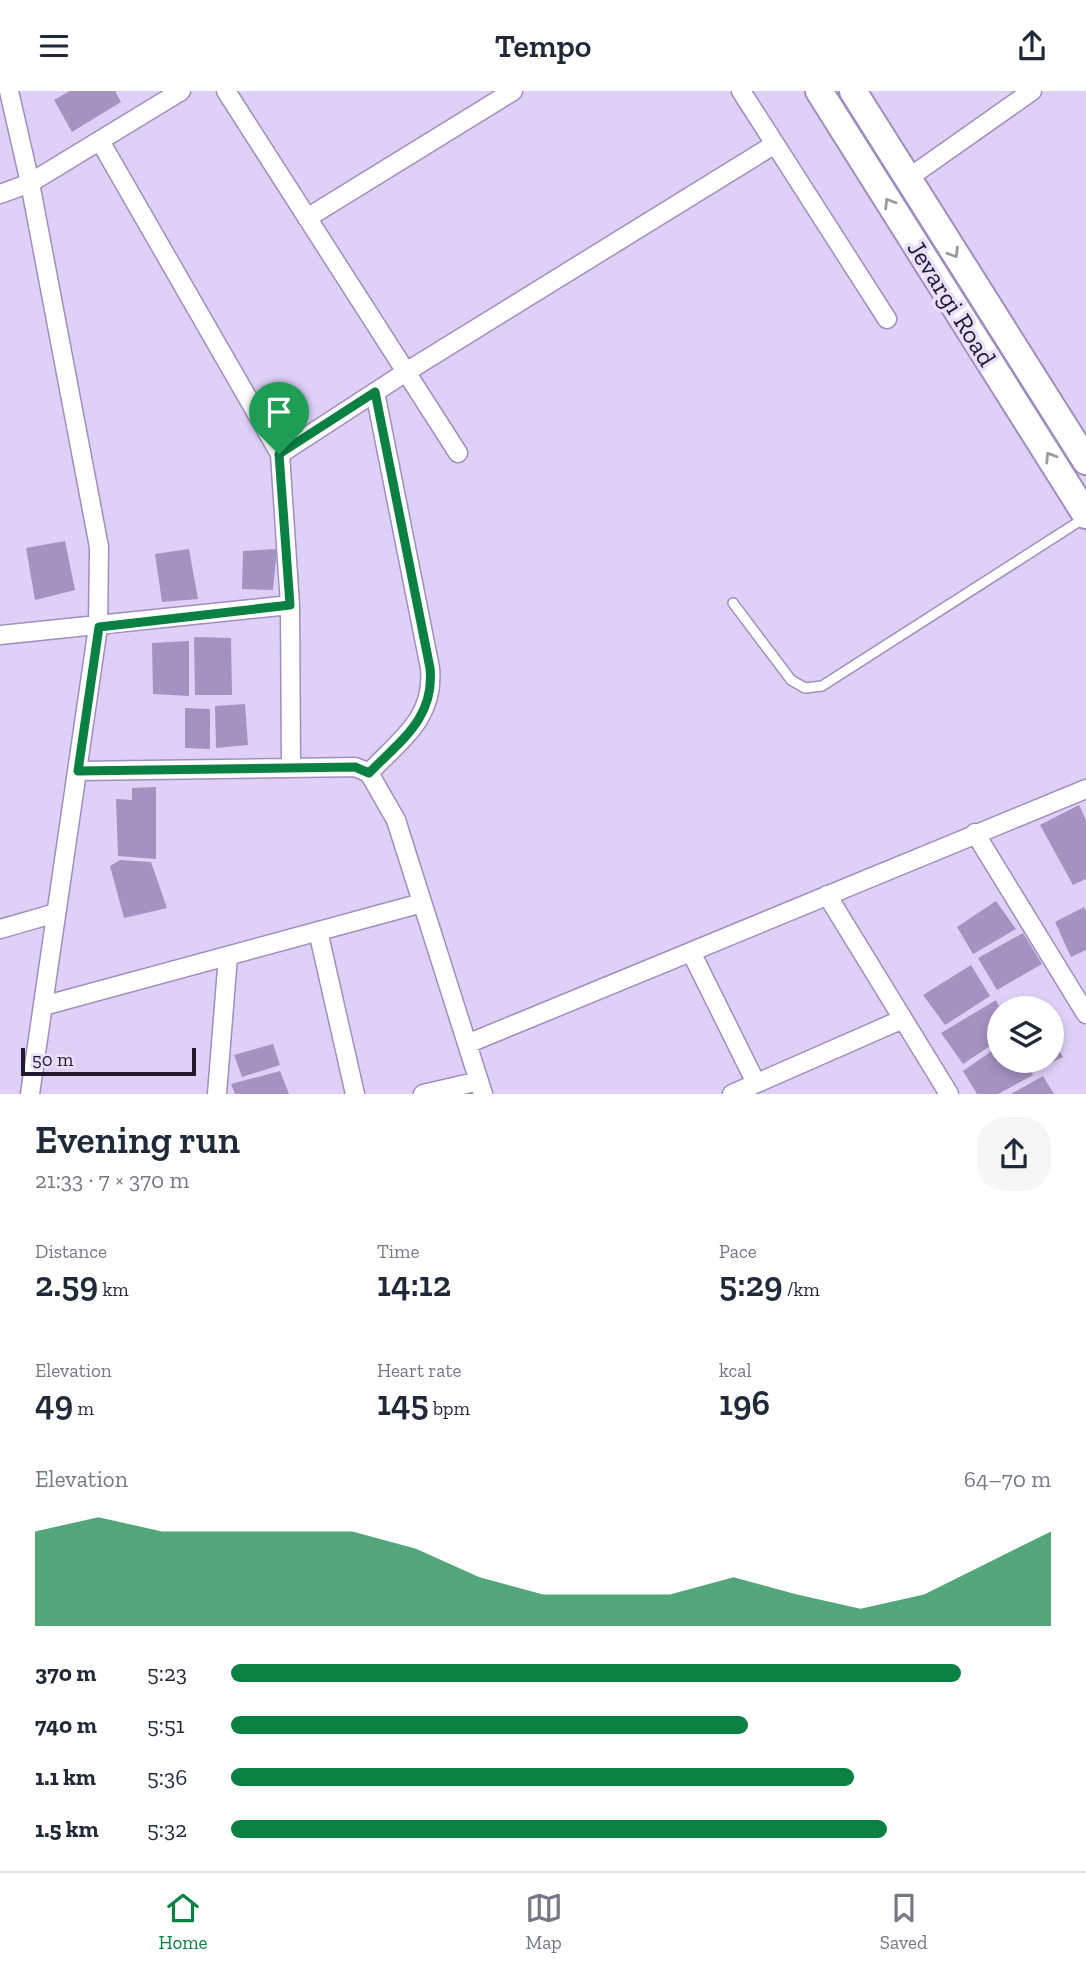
<!DOCTYPE html>
<meta charset="utf-8">
<style>
:root{--surface:#fff;--page:#f6f6f7;--text:#1f2937;--muted:#747a83;--line:#e0e1e3;--accent:#0b8043}
body{margin:0;font-family:"Zilla Slab",serif;background:var(--page);color:var(--text);height:100vh;display:flex;flex-direction:column;font-size:26px;white-space:nowrap}
*{box-sizing:border-box;margin:0}
p{font-size:23px;color:var(--muted)}
.icon{flex:none;width:38px;height:38px;fill:none;stroke:currentColor;stroke-width:2;stroke-linecap:round;stroke-linejoin:round}
.map{position:relative;height:1003px;overflow:hidden}
.details{display:flex;flex-direction:column;background:var(--surface);flex:1}
.details>*{flex:none}
.fabs{position:absolute;left:987px;top:905px;display:grid;gap:14px}
.fabs a{display:grid;place-items:center;width:77px;height:77px;border-radius:50%;background:var(--surface);box-shadow:0 4px 10px #0003;font-size:35px}
.scale{position:absolute;left:21px;bottom:18px;width:175px;box-sizing:border-box;padding-left:7px;border:4px solid #211a2c;border-top:0;font-size:19px;line-height:24px;white-space:nowrap;color:#211a2c;-webkit-text-stroke:5px #eadffe;paint-order:stroke}
.pin{position:absolute;display:grid;place-items:center;width:60px;height:60px;color:#fff;margin:-72px -30px;border-radius:50% 50% 50% 0;rotate:-45deg;box-shadow:0 0 7px #0007}
.pin .icon{rotate:45deg}
.round{display:grid;place-items:center;flex:none;width:74px;height:74px;border-radius:28px;background:var(--page)}
.overview{display:flex;align-items:center;justify-content:space-between;height:119px;padding:0 35px}
h1{font-size:38px;font-weight:600;line-height:52px}
.metrics{display:grid;grid-template-columns:repeat(3,1fr);gap:10px;height:119px;padding:7px 35px}
.metrics div{display:grid;align-content:center}
.metrics b{font-size:35px;font-weight:600}
.metrics small{font-size:19px;font-weight:400}
.metrics p{font-size:19px}
.chart{height:196px;padding:14px 35px}
.chart p{display:flex;justify-content:space-between}
.chart svg{width:100%;height:126px;margin-top:7px;fill:var(--accent);opacity:.7}
ul{padding:0 35px;list-style:none;font-size:23px}
li{display:grid;grid-template-columns:112px 84px 1fr;align-items:center;height:52px}
li i{height:18px;border-radius:9px;background:var(--accent)}
header{display:flex;justify-content:space-between;align-items:center;height:91px;padding:0 35px;background:var(--surface);font-size:32px;font-weight:600}
.tab-bar{display:flex;justify-content:space-around;align-items:center;height:98px;border-top:2px solid var(--line);background:var(--surface);font-size:19px;color:var(--muted)}
.tab-bar a{display:grid;justify-items:center;gap:4px}
.tab-bar .selected{color:var(--accent)}
.map>svg:first-child{display:block}
.building{fill:#a492c1}
.lines{fill:none;stroke-linecap:round;stroke-linejoin:round}
.lane-casing{stroke:#a08ebe;stroke-width:12}
.street-casing{stroke:#a08ebe;stroke-width:21}
.secondary-casing{stroke:#a08ebe;stroke-width:30}
.lane{stroke:#fff;stroke-width:9}
.street{stroke:#fff;stroke-width:18}
.secondary{stroke:#fff;stroke-width:26}
.oneway{stroke:#9b98a0}
.route-casing{stroke:#fff;stroke-width:14}
.route{stroke:#0b8043;stroke-width:9}
.labels{text-anchor:middle;stroke-width:7;stroke-linejoin:round;paint-order:stroke}
.street-label{font-size:26px;fill:#211a2c;stroke:#eadffe}
</style>
<header><svg class="icon" aria-label="menu" viewBox="0 0 24 24"><path d="M4 6h16M4 12h16M4 18h16"/></svg>Tempo<svg class="icon" aria-label="share" viewBox="0 0 24 24"><path d="M12 15V3M7 8l5-5 5 5M5 13v7h14v-7"/></svg></header>
<div class="map">
<svg width="1086" height="1003" viewBox="0 0 1086 1003">
<rect width="100%" height="100%" fill="#dfd0f8"/>
<path class="building" d="M70,0H115L121,11L72,41L54,9Z
M65,450L75,499L35,509L26,457Z
M189,458L198,508L162,511L155,463Z
M277,458L273,499L242,498L243,460Z
M194,546L231,547L232,604H195Z
M189,550V605L153,603L152,552Z
M245,613L248,654L216,657L215,615Z
M185,617L210,618V658L185,657Z
M156,696V768L118,765L116,708L132,709V697Z
M1079,714L1086,729V788L1073,794L1040,734Z
M120,769L151,771L167,817L124,827L110,775Z
M996,810L1016,838L973,863L957,836Z
M1084,816L1086,820V859L1071,866L1055,831Z
M1023,842L1042,873L997,899L978,867Z
M971,874L990,905L945,934L923,904Z
M996,909L1000,917L999,949L963,973L941,942Z
M1052,948L1063,966L1037,979L1032,970H1052Z
M273,953L280,974L242,986L234,964Z
M999,955V970H1025L1033,984L998,1003H977L963,980Z
M280,980L289,1003H235L231,993Z
M1043,985L1054,1003H1011Z"/>
<g class="lines">
<g class="lane-casing">
<path id="lane" d="M733,512L791,589L805,597L822,595L1086,426"/>
</g>
<g class="street-casing">
<path id="street" d="M9,0L30,92L99,456L98,536L30,1003
M226,0L458,362
M741,0L887,228
M100,50L280,363L406,281L775,53
M907,88L1032,0
M0,103L30,92L181,0
M307,127L513,0
M280,363L290,514L291,676
M0,544L290,514
M78,680L355,676L369,682L396,729L483,1003
M369,682C400,649 435,627 430,577L375,301
M975,742L1086,923
M827,804L949,1003
M0,838L56,822
M318,840L355,1003
M691,861L756,992
M43,915L422,812
M467,953L1086,698
M217,1003L228,865
M423,1003L479,990
M732,1003L903,928"/>
</g>
<g class="secondary-casing">
<path id="secondary" d="M819,0L1086,424
M853,0L1086,370"/>
</g>
<use href="#lane" class="lane"/>
<use href="#street" class="street"/>
<use href="#secondary" class="secondary"/>
</g>
<defs><path id="oneway-chevron" d="M-2-3.5L2.5 0L-2 3.5" fill="none" stroke-width="1.6" stroke-linecap="round" stroke-linejoin="round" transform="scale(1.75)"/></defs>
<g class="oneway">
<use href="#oneway-chevron" transform="translate(889 112) rotate(-122)"/>
<use href="#oneway-chevron" transform="translate(954 162) rotate(58)"/>
<use href="#oneway-chevron" transform="translate(1050 366) rotate(-122)"/>
</g>
<g class="lines">
<g class="route-casing">
<path id="route" d="M375,301L430,577C435,627 401,649 369,682L355,676L78,680L99,536L290,514L279,363Z"/>
</g>
<use href="#route" class="route"/>
</g>
<g class="labels">
<g class="street-label">
<text transform="translate(952 212) rotate(58)" y="9">Jevargi Road</text>
</g>
</g>
</svg>
<div class="fabs">
<a><svg class="icon" aria-label="layers" viewBox="0 0 24 24"><path d="M12 4l9 5-9 5-9-5zM3 14l9 5 9-5"/></svg></a>
</div>
<div class="scale">50 m</div>
<div class="pin" style="left:279px;top:363px;background:#1e9e55"><svg class="icon" aria-label="arrive" viewBox="0 0 24 24"><path d="M6 21V4h12l-3 4 3 4H6"/></svg></div>
</div>
<section class="details">
<div class="overview"><div><h1>Evening run</h1><p>21:33 · 7 × 370 m</p></div><a class="round"><svg class="icon" aria-label="share" viewBox="0 0 24 24"><path d="M12 15V3M7 8l5-5 5 5M5 13v7h14v-7"/></svg></a></div>
<div class="metrics">
<div><p>Distance</p><b>2.59<small> km</small></b></div>
<div><p>Time</p><b>14:12</b></div>
<div><p>Pace</p><b>5:29<small> /km</small></b></div>
</div>
<div class="metrics">
<div><p>Elevation</p><b>49<small> m</small></b></div>
<div><p>Heart rate</p><b>145<small> bpm</small></b></div>
<div><p>kcal</p><b>196</b></div>
</div>
<div class="chart"><p><span>Elevation</span>64–70 m</p>
<svg viewBox="0 0 160 44" preserveAspectRatio="none"><path d="M0 44V11L10 6L20 11L30 11L40 11L50 11L60 17L70 27L80 33L90 33L100 33L110 27L120 33L130 38L140 33L150 22L160 11V44z"/></svg>
</div>
<ul>
<li><b>370 m</b>5:23<i style="width:89%"></i></li>
<li><b>740 m</b>5:51<i style="width:63%"></i></li>
<li><b>1.1 km</b>5:36<i style="width:76%"></i></li>
<li><b>1.5 km</b>5:32<i style="width:80%"></i></li>
</ul>
</section>
<nav class="tab-bar">
<a class="selected"><svg class="icon" aria-label="home" viewBox="0 0 24 24"><path d="M3 11l9-7 9 7M6 9v11h12V9"/></svg>Home</a>
<a><svg class="icon" aria-label="map" viewBox="0 0 24 24"><path d="M3 6l6-2 6 2 6-2v14l-6 2-6-2-6 2zM9 4v14M15 6v14"/></svg>Map</a>
<a><svg class="icon" aria-label="saved" viewBox="0 0 24 24"><path d="M7 4h10v16l-5-4-5 4z"/></svg>Saved</a>
</nav>
